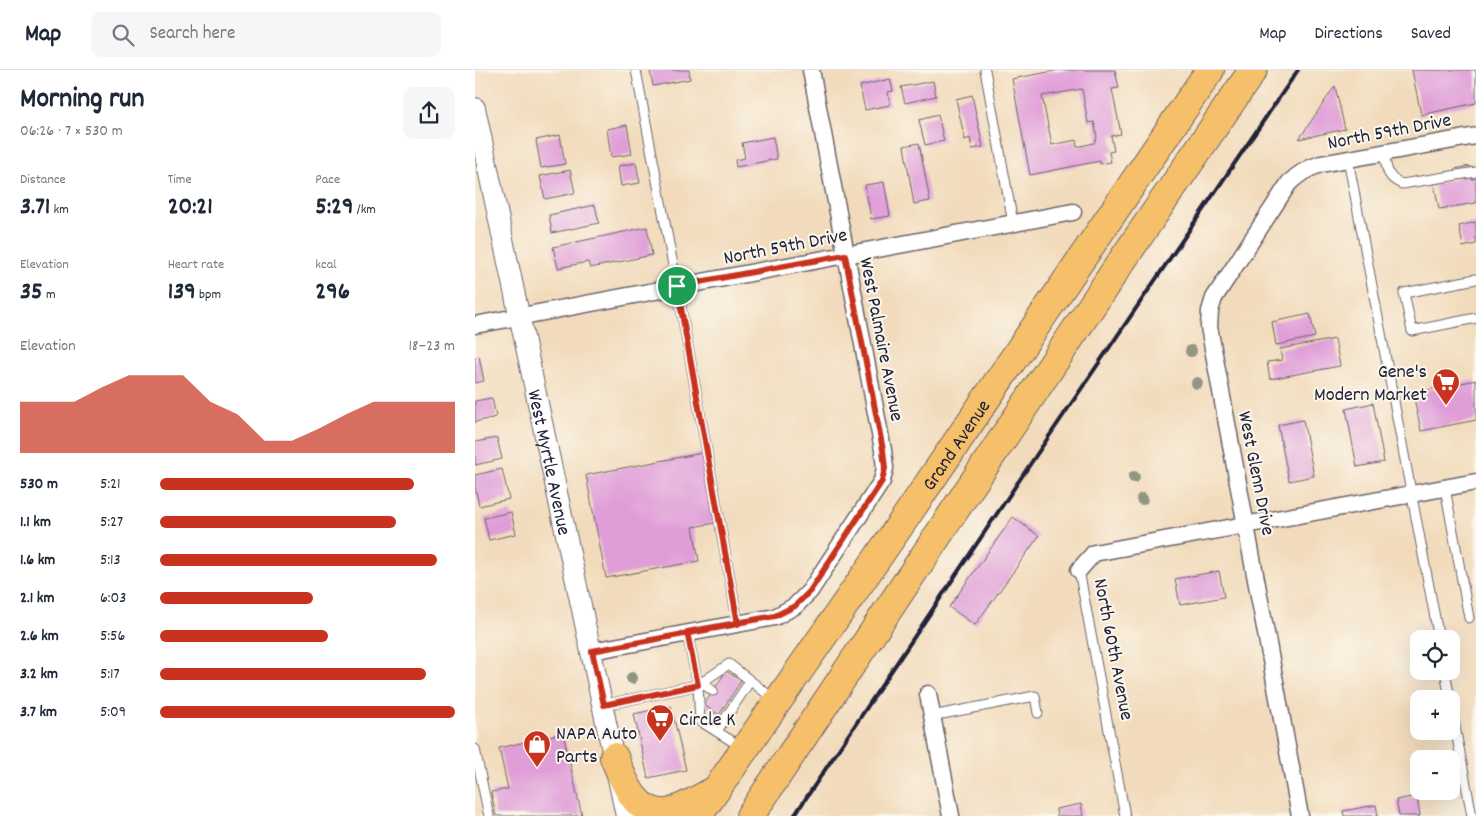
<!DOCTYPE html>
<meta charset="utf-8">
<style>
:root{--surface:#fff;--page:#f6f6f7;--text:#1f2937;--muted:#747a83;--line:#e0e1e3;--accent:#c8321e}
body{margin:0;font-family:Dekko,sans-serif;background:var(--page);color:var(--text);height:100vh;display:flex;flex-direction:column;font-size:19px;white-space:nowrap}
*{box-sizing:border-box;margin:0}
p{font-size:16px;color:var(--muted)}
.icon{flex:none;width:28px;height:28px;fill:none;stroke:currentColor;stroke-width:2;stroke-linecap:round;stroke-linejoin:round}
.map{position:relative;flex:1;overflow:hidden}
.sheet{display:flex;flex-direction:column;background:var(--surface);width:475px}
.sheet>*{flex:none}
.controls{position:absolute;left:935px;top:560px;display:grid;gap:10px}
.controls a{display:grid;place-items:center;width:50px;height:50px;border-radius:10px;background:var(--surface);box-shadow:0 5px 20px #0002;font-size:25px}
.pin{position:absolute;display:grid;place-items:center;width:42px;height:42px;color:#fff;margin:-21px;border:2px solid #fff;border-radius:50%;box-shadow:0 1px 5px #0007}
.round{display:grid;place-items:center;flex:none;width:52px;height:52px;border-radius:10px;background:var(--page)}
.overview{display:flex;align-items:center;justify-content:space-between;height:85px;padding:0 20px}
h1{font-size:28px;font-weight:700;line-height:38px}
.metrics{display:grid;grid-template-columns:repeat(3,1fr);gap:8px;height:85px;padding:5px 20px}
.metrics div{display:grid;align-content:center}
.metrics b{font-size:25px;font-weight:700}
.metrics small{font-size:14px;font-weight:400}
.metrics p{font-size:14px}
.chart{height:140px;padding:10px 20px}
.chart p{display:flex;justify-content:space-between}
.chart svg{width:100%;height:90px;margin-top:5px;fill:var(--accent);opacity:.7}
ul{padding:0 20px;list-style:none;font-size:16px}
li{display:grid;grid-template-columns:80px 60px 1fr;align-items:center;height:38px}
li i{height:12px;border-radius:6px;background:var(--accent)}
header{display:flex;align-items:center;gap:30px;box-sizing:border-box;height:70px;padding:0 25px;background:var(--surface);border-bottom:1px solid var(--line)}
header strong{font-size:24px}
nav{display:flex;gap:28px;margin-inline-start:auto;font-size:18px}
.search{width:350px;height:45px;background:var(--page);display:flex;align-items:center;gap:12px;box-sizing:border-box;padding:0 18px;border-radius:10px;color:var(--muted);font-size:19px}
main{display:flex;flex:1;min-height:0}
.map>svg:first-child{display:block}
.building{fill:#e09ed8;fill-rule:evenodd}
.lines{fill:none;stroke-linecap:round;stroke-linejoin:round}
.service-casing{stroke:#6b6368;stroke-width:11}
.minor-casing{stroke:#6b6368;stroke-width:19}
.tertiary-casing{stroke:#6b6368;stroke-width:22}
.trunk-casing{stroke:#6b6368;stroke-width:30}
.service{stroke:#fff;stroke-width:9}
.minor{stroke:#fff;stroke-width:16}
.tertiary{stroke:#fff;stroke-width:20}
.trunk{stroke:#f6c06b;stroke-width:28}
.rail{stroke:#22223b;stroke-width:4}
.tree{fill:#929582}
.route-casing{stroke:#fff;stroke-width:10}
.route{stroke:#c8321e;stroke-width:6}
.labels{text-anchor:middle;stroke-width:4;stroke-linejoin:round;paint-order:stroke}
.street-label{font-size:20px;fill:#22223b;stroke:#fbf7ec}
.poi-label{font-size:20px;fill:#22223b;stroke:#fbf7ec;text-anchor:start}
</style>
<header>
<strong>Map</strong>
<div class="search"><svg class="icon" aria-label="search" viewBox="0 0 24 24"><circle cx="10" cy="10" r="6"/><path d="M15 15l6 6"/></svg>Search here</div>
<nav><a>Map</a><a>Directions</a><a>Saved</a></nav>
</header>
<main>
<section class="sheet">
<div class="overview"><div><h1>Morning run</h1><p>06:26 · 7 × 530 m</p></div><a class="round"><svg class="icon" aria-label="share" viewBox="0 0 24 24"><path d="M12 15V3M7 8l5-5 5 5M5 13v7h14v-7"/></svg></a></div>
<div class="metrics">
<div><p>Distance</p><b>3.71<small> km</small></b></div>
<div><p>Time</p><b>20:21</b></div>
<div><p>Pace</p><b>5:29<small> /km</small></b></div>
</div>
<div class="metrics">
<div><p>Elevation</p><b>35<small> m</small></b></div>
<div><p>Heart rate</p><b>139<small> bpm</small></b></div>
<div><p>kcal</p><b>296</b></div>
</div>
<div class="chart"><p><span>Elevation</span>18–23 m</p>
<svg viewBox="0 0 160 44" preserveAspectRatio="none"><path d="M0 44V19L10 19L20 19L30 12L40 6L50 6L60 6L70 19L80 25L90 38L100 38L110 32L120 25L130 19L140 19L150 19L160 19V44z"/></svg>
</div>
<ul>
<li><b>530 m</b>5:21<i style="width:86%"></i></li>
<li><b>1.1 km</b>5:27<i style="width:80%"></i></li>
<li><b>1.6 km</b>5:13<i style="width:94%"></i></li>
<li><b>2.1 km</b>6:03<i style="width:52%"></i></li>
<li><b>2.6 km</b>5:56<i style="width:57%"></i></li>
<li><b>3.2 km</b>5:17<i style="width:90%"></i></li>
<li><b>3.7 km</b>5:09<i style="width:100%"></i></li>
</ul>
</section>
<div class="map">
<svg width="1001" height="746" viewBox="0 0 1001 746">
<rect width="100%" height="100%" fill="#fbf7ec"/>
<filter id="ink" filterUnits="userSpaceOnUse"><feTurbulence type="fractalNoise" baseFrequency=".02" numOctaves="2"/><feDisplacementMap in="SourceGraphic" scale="10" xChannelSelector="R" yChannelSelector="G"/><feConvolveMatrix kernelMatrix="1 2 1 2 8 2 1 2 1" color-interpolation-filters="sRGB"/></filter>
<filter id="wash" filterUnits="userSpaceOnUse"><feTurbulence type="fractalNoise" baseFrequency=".0096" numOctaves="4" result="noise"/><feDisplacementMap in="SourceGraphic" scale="20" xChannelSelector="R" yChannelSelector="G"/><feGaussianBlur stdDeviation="1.12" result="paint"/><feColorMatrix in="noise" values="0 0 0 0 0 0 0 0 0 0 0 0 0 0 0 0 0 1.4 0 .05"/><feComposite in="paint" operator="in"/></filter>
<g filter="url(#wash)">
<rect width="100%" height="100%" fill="#f2dbbc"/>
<g id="blocks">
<path class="building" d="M175,0H214L215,9L178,16Z
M584,0H640L644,18L637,19L646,64L636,66L639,81L634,82L636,92L625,94V91L555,105L537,9ZM607,19L613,53L619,52L622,67L619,73L602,77L601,70L577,75L567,26Z
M937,0H1001V33L946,45Z
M415,9L418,21L413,22L415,35L390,40L385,16Z
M458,11L461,26L430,33L426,17Z
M860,16L870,59L824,69Z
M497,25L508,77L497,79L495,68L490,70L481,29Z
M463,45L469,71L450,75L444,50Z
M152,55L157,84L136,87L132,59Z
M85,65L90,94L66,98L61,70Z
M298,67L302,89L261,97L260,90L270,88L267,73Z
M444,73L455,131L439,134L429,76Z
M161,93L165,113L146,116L143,96Z
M995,96L997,109H1001V133L964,139L959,114L981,109L979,99Z
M95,100L100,123L70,129L65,106Z
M409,112L415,146L396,149L390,115Z
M120,135L124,153L77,163L74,145Z
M1001,152V174L988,177L984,156Z
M172,157L177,185L115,198L113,192L83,198L78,177Z
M835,244L840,267L801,275L797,252Z
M860,269L865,296L795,309L792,292L807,290L805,279Z
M4,286L9,311L0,313V287Z
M1001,310V350L946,361L938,323Z
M17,328L21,347L0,352V331Z
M898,333L909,392L882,397L871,339Z
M828,350L839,406L814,411L803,355Z
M22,368L27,389L0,395V372Z
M227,383L240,453L218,457L224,491L131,508L111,405Z
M27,399L34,429L4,436L0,417V405Z
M36,442L41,464L14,470L9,448Z
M538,447L564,466L500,555L474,537Z
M744,501L749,527L705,535L700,509Z
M251,601L266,611L244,645L229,635Z
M196,636L211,700L173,708L159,644Z
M88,663L107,746H21L16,722L33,719L24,678Z
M942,726L945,746H924L921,730Z
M606,734L608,746H582L581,739Z
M901,735L903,746H869L868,741Z"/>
</g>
</g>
<g filter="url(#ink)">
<use href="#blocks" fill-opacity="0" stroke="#6b6368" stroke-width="1"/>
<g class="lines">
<g class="service-casing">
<path id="service" d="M161,0L202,216L263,554
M510,0L538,153
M909,83C912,98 911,108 927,114L1001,102
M873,89L964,569
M1001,209L929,223L937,261L1001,248
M970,418L994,548
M604,500L650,746
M212,562L223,615L225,651L268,678
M970,601L975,629
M227,613L238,621
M129,635L223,615L254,594L300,630
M976,636L997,746
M457,646L560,626L563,643
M242,661L275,611
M0,679L14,746"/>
</g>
<g class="minor-casing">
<path id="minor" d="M0,255L598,142
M604,500L619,483L1001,412
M117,581L300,547L320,536L335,521L407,411L410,398L408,380L336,0
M453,624L476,746
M825,746L734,257L735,241L739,228L814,113C824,103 833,98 846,94L1001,66"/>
</g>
<g class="tertiary-casing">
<g id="tertiary">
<path id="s1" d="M0,38L151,746"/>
</g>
</g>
<g class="trunk-casing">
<g id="trunk">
<path d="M139,687C149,711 160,746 193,743C207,739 225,728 239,721"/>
<path id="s2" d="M223,746L428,451L735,0"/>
<path d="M275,746L642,198L778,0"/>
</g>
</g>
<use href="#service" class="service"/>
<use href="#minor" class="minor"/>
<use href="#tertiary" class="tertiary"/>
<use href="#trunk" class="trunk"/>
<path class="rail" d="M319,746L562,384L823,0"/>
</g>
<g class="tree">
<circle cx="716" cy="281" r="6"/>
<circle cx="722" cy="313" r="6"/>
<circle cx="659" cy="407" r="6"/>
<circle cx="667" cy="429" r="6"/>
<circle cx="157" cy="608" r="6"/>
</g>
</g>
<g class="lines" filter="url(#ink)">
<g class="route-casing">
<path id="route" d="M202,216L263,554L117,581L129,635L223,615L212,562L300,546L320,536L335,521L407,411L410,398L408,380L370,185L202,216"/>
</g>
<use href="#route" class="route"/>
</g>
<defs>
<g id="supermarket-pin" transform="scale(1.4375)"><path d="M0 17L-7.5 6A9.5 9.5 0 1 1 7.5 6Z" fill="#c8321e" stroke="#fbf7ec"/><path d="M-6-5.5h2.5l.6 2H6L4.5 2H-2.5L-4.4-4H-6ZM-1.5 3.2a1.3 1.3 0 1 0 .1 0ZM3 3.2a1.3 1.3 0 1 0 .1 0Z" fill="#fff"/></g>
<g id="shop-pin" transform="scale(1.4375)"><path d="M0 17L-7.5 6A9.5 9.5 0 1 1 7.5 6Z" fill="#c8321e" stroke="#fbf7ec"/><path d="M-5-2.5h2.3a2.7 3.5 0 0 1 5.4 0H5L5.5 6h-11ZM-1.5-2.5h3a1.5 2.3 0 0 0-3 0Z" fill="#fff"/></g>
</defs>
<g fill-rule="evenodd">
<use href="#supermarket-pin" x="971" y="312"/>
<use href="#supermarket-pin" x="185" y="648"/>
<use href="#shop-pin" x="62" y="674"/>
</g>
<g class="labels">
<g class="street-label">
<text transform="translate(914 60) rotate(-11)" y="7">North 59th Drive</text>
<text transform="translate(310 175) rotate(-11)" y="7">North 59th Drive</text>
<text transform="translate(408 269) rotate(79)" y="7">West Palmaire Avenue</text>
<text dy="7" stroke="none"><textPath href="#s2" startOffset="452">Grand Avenue</textPath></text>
<text dy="7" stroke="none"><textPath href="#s1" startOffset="362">West Myrtle Avenue</textPath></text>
<text transform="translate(783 403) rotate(79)" y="7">West Glenn Drive</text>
<text transform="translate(640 579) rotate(79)" y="7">North 60th Avenue</text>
</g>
<g class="poi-label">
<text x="952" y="307" text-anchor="end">Gene's<tspan x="952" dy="23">Modern Market</tspan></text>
<text x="204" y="655">Circle K</text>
<text x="81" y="669">NAPA Auto<tspan x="81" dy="23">Parts</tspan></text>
</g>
</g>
</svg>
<div class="controls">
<a><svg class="icon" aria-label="locate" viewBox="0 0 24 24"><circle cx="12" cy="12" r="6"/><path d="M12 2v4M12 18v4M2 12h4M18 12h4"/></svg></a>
<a>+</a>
<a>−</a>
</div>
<div class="pin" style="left:202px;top:216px;background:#1e9e55"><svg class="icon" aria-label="arrive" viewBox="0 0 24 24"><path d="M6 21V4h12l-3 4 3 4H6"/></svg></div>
</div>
</main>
